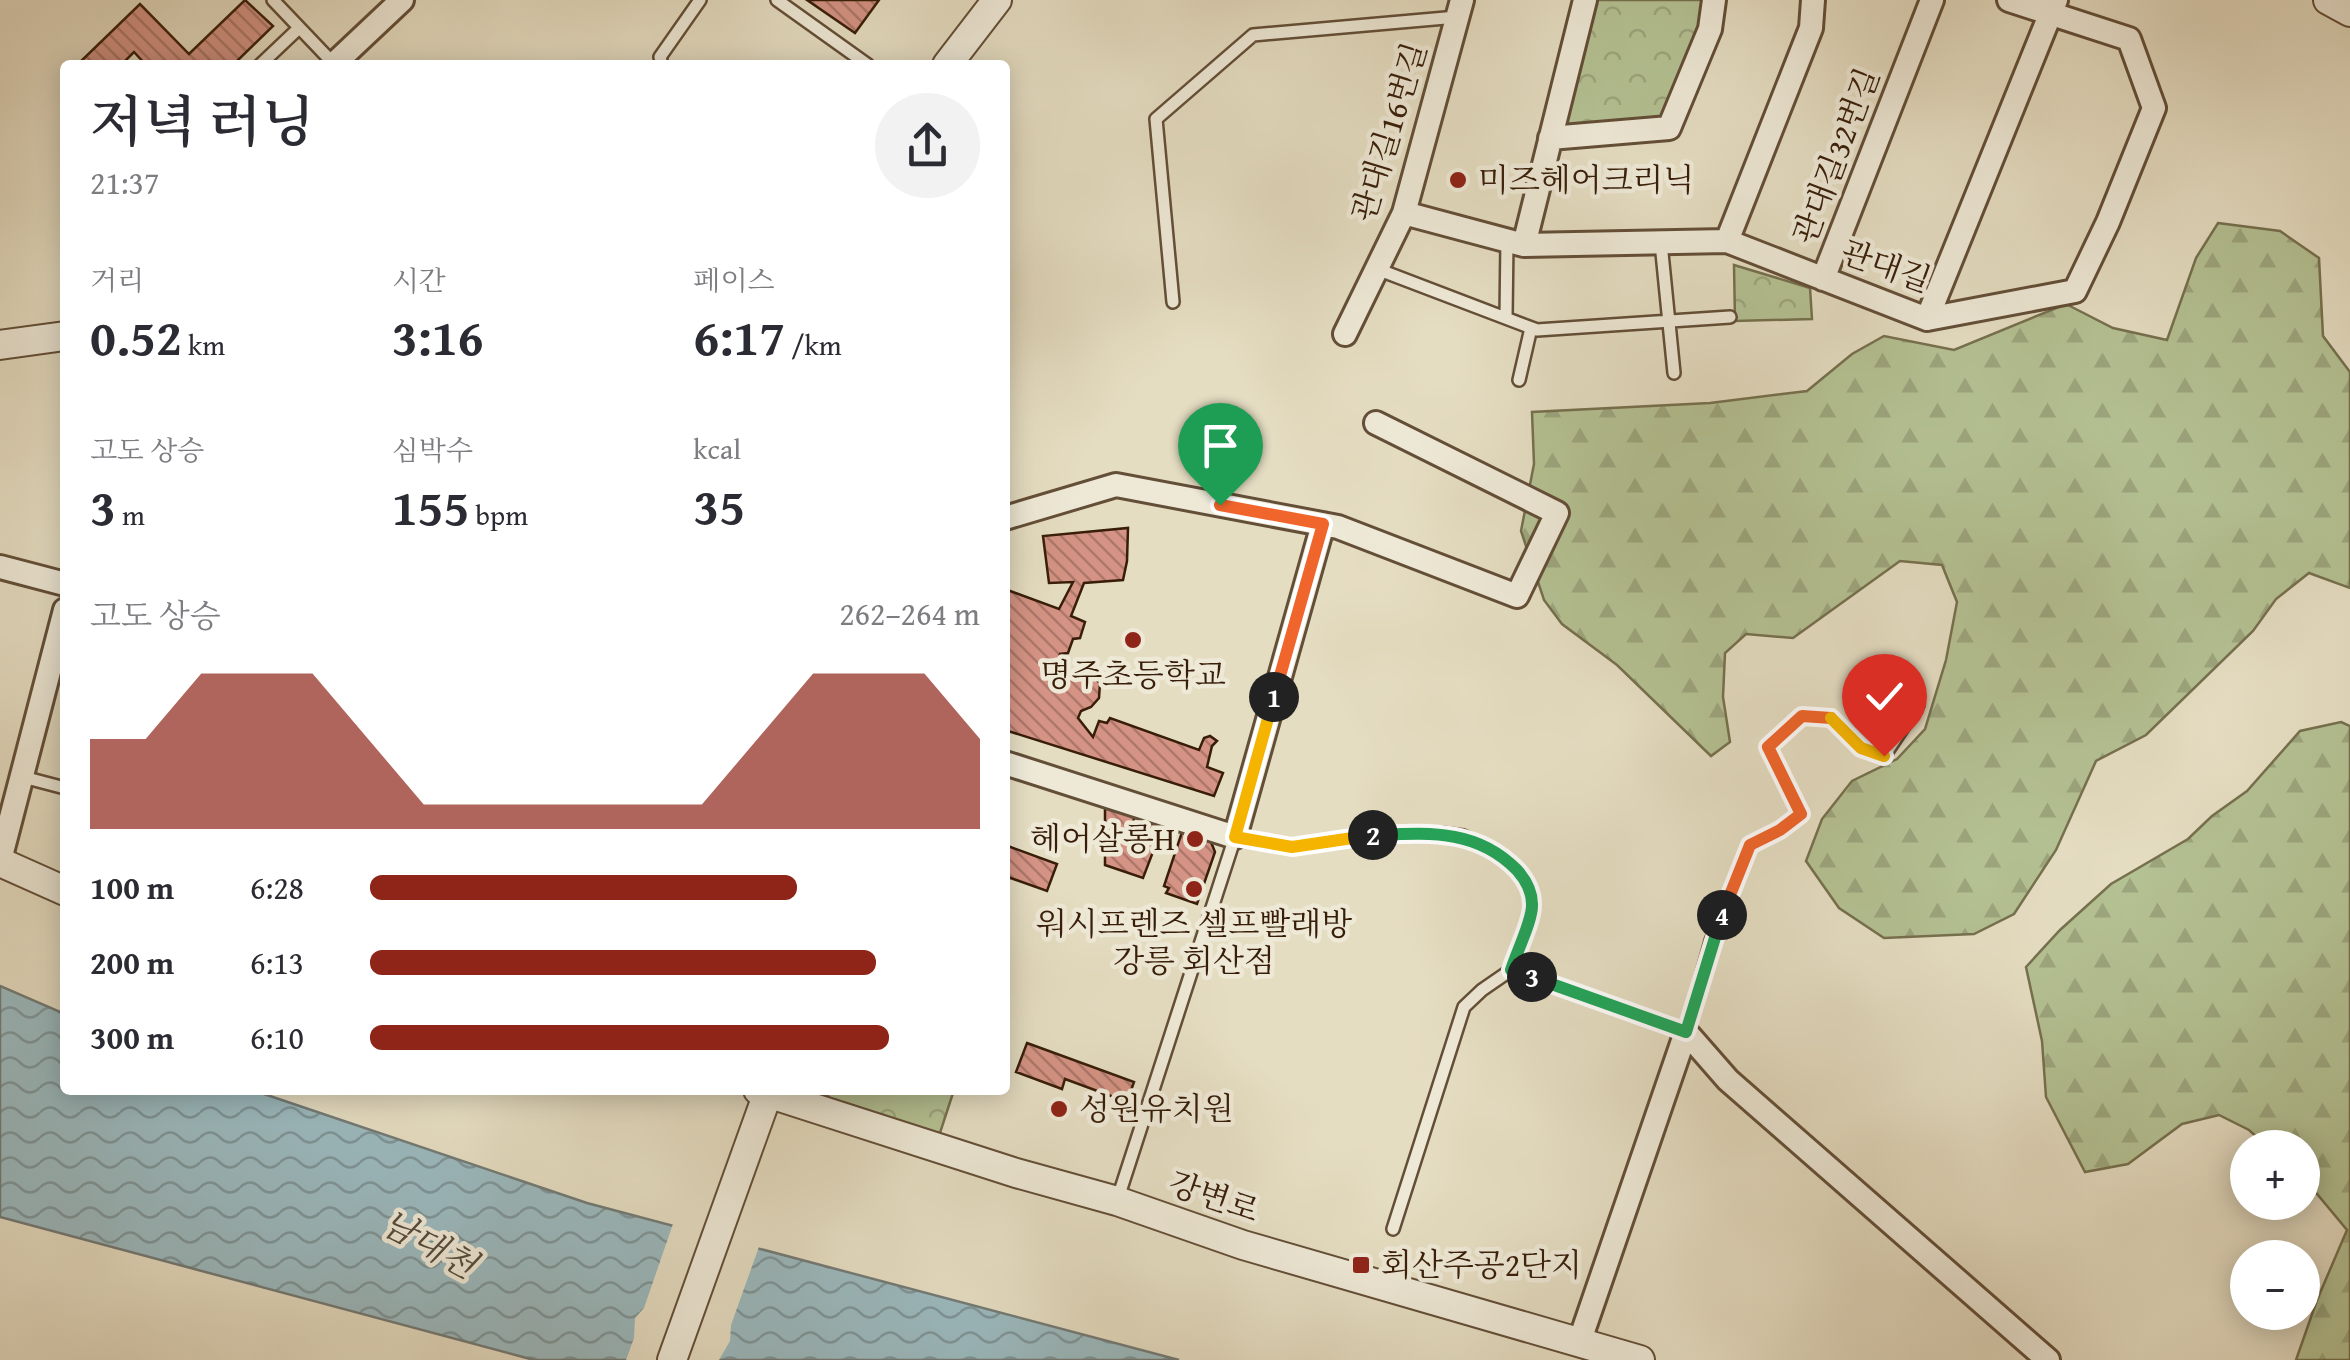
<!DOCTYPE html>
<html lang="ko">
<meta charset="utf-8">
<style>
:root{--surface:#fff;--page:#f2f2f3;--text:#2b2b33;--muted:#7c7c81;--accent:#8f2418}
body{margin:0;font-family:"Gentium Book Plus","Noto Serif KR",serif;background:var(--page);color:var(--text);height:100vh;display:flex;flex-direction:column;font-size:38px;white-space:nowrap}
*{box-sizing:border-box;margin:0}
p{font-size:32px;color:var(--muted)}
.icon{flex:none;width:55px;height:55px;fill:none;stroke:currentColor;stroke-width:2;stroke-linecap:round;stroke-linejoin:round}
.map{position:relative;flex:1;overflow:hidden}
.drawer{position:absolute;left:60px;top:60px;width:950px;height:1035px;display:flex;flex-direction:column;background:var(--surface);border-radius:10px;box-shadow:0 5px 25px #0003}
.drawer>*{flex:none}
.fabs{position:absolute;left:2230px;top:1130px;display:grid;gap:20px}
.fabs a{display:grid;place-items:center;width:90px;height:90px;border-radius:50%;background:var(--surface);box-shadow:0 5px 25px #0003;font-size:50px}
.pin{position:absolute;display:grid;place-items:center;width:85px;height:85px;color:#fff;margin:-102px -42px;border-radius:50% 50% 50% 0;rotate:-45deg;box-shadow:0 0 10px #0007}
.pin .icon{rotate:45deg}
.km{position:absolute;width:50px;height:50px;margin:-25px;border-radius:50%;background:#222;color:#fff;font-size:28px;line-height:50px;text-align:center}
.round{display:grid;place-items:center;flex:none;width:105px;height:105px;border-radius:52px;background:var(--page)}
.summary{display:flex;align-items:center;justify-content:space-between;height:170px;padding:0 30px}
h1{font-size:55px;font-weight:600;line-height:75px}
.figures{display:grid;grid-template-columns:repeat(3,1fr);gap:15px;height:170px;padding:10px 30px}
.figures div{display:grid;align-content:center}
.figures b{font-size:50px;font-weight:600}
.figures small{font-size:28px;font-weight:400}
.figures p{font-size:28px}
.chart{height:280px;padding:20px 30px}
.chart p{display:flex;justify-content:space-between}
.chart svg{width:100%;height:180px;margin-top:10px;fill:var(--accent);opacity:.7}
ul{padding:0 30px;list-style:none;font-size:32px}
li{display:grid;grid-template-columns:160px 120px 1fr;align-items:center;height:75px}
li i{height:25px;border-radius:12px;background:var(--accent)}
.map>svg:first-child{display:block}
.forest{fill:url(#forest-firs);stroke:#76704e;stroke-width:2.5}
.park{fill:url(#park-crowns);stroke:#76704e;stroke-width:2.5}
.water{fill:url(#water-waves);stroke:#737b76;stroke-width:2.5}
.pier{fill:#e5ddc2}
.building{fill:url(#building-back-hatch);stroke:#381e09;stroke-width:2.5}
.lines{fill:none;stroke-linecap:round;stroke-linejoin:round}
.service-casing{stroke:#634e37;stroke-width:16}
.minor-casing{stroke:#634e37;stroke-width:28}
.tertiary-casing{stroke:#634e37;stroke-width:32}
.service{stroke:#eee9d7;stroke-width:11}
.minor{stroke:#eee9d7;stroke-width:22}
.tertiary{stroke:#eee9d7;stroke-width:28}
.split-1-casing{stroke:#fff;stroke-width:20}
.split-2-casing{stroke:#fff;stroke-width:20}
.split-3-casing{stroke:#fff;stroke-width:20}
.split-4-casing{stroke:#fff;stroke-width:20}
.split-5-casing{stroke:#fff;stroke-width:20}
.split-6-casing{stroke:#fff;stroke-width:20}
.split-1{stroke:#f0652b;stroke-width:12}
.split-2{stroke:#f5b400;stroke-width:12}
.split-3{stroke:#22a559;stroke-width:12}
.split-4{stroke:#22a559;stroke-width:12}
.split-5{stroke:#f0652b;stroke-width:12}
.split-6{stroke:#f5b400;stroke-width:12}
.poi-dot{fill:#8f2418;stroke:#eee9d7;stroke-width:4}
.labels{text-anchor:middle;stroke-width:9;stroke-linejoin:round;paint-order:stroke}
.street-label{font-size:32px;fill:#381e09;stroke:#eee9d7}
.poi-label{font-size:32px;fill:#381e09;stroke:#eee9d7;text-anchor:start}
.water-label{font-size:35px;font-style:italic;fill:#564c3f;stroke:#eee9d7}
</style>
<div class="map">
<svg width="2350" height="1360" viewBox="0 0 2350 1360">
<defs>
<pattern id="forest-firs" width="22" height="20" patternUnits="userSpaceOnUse" patternTransform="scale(2.5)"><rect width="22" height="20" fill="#b4c193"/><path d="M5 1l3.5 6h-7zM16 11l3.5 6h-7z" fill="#9ca57d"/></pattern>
<pattern id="park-crowns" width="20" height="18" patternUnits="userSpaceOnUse" patternTransform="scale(2.5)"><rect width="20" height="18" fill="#b4c193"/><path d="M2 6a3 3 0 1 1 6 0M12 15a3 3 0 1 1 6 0" fill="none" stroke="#9ca57d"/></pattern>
<pattern id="water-waves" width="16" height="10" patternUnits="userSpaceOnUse" patternTransform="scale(2.5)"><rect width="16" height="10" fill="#9bb9be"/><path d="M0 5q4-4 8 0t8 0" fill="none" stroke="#7f9699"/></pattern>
<pattern id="building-back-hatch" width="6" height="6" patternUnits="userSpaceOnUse" patternTransform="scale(2.5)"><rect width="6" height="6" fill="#d49384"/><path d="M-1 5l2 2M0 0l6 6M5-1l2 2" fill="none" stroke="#ad776a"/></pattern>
</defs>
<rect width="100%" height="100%" fill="#e5ddc2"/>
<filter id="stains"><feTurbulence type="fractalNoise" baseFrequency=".002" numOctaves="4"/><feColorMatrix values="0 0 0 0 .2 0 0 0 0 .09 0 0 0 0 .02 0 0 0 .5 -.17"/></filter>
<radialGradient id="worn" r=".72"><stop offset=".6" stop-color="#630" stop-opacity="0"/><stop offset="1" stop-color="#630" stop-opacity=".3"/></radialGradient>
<path class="forest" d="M2218,223L2280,231L2319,258L2323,336L2350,372V588L2309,573L2276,599L2253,631L2146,735L2096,761L2056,850L2014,914L1974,934L1884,938L1839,908L1806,861L1822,819L1852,781L1897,759L1925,729L1946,660L1957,602L1942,565L1900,561L1793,638L1746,634L1725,653L1723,697L1730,742L1711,756L1617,665L1562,624L1544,600L1521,531L1534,464L1532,412L1710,403L1807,391L1852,354L1884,336L1954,350L2066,304L2113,328L2167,340L2196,258Z
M2341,722L2350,726V1360H2296L2317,1300L2347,1230L2303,1177L2302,1148L2268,1147L2249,1130L2219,1115L2182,1124L2128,1164L2085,1172L2046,1097L2042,1041L2026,967L2060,930L2111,884L2188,839L2212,816L2247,791L2300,731Z"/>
<path class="park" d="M1585,0H1714L1669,128L1550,138Z
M1734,265L1810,288L1812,319L1735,321Z
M823,1090H954L939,1136L834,1103Z"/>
<path class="water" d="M0,986L65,1014V1090H252L587,1203L1179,1360H534L0,1217Z"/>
<path class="pier" d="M674,1221L760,1244L731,1325L730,1341L719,1360H626L634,1338L635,1318L644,1308Z"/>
<path class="building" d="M245,0L273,26L233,65H146L134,52L121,65H77L140,4L189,54Z
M807,0H879L855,33Z
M1128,528L1127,561L1123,580L1084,583L1071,616L1085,622L1080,638L1073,639L1068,653L1060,654L1055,676L1059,679L1071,672L1085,670L1100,683L1099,698L1091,707L1081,711L1078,718L1093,737L1099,721L1107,723L1110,718L1199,750L1204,738L1210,736L1217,741L1212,746L1207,767L1223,773L1214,796L1005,730V589L1059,609L1073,582L1049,583L1043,536Z
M1105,809H1138L1127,837L1143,843L1152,820L1161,831L1143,878L1105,865Z
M1182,832L1211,842L1215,852L1197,904L1166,893L1169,888L1164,886Z
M1005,845L1057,864L1047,891L1005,876Z
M1027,1043L1134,1082L1127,1102L1065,1079L1062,1089L1016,1072Z"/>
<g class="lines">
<g class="service-casing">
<path id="service" d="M273,0L334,64
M777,0L868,65
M260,65L299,28
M662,65L660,57L700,0
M1661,243L1674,373
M1377,269L1537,330L1730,317
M1173,302L1156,119L1253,35L1457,17
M1506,318L1507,241
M1519,380L1531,328
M23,777L65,788
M1511,970L1686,1032L1711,941L1749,845L1780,831L1801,814L1768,747L1802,717L1833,718L1861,747L1884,756L1918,705
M1117,1201L1235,837L1293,847L1359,836L1441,833L1463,836L1502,855L1526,880L1533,905L1511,970L1482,990L1464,1007L1393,1229"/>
</g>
<g class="minor-casing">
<path id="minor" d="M333,65L402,0
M1550,138L1669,128L1710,29L1714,0
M1404,213L1524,245L1727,241L1927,319L2075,291L2108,222L2154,108L2129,39L2009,0
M1727,241L1811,28L1813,0
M1524,245L1585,0
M1823,279L1932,0
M1927,319L2056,0
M1345,334L1404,213L1462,0
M1005,518L1116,485L1338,527L1517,596L1557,513L1376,423
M0,567L65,584
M1005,763L1235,837L1323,524
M0,860L65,610
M1579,1343L1686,1032L1728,1080L2048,1360"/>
</g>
<g class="tertiary-casing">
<path id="tertiary" d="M2328,0L2350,12
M947,65L997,0
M0,345L65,336
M0,862L65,891
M758,1090L1016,1173L1117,1201L1243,1245L1640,1360
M672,1360L769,1090"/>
</g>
<use href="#service" class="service"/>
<use href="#minor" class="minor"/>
<use href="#tertiary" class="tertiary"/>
</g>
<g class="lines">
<g class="split-1-casing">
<path id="split-1" d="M1220,505L1323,524L1274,697"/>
</g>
<g class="split-2-casing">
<path id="split-2" d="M1274,697L1235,837L1292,847L1373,835"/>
</g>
<g class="split-3-casing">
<path id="split-3" d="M1373,835C1427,833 1476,828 1517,870C1525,879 1532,891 1532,904C1533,920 1516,953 1511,970L1532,977"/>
</g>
<g class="split-4-casing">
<path id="split-4" d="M1532,977L1686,1032L1722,915"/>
</g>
<g class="split-5-casing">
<path id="split-5" d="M1722,915L1750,845L1780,830L1801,814L1768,747L1802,716L1831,718"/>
</g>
<g class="split-6-casing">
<path id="split-6" d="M1831,718L1861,748L1884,756"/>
</g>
<use href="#split-1" class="split-1"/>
<use href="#split-2" class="split-2"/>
<use href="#split-3" class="split-3"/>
<use href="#split-4" class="split-4"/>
<use href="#split-5" class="split-5"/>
<use href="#split-6" class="split-6"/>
</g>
<g class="poi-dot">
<circle cx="1458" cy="180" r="10"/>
<circle cx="1133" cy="640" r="10"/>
<circle cx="1195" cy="839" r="10"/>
<circle cx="1194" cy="889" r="10"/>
<circle cx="1059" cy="1109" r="10"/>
<rect x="1351" y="1255" width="20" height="20" rx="5"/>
</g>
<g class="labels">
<g class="street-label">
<text transform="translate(1389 132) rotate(-73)" y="11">관대길16번길</text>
<text transform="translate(1836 156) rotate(-69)" y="11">관대길32번길</text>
<text transform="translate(1886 266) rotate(20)" y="11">관대길</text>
<text transform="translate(1214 1197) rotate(19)" y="11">강변로</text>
</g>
<g class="poi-label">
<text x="1478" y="191">미즈헤어크리닉</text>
<text x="1133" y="686" text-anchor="middle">명주초등학교</text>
<text x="1175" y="850" text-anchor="end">헤어살롱H</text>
<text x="1194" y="935" text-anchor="middle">워시프렌즈 셀프빨래방<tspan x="1194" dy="37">강릉 회산점</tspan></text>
<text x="1079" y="1120">성원유치원</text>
<text x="1381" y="1276">회산주공2단지</text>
</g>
<g class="water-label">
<text transform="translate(429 1244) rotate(29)" y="12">남대천</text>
</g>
</g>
<rect width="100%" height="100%" filter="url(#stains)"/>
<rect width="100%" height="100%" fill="url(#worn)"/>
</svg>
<div class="fabs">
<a>+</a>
<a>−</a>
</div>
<div class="pin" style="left:1220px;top:505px;background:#1e9e55"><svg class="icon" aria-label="arrive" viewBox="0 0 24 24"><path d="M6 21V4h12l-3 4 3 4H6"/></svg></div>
<div class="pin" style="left:1884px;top:756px;background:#d93025"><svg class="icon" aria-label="check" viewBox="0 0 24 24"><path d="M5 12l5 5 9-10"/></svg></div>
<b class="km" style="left:1274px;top:697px">1</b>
<b class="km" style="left:1373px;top:835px">2</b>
<b class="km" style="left:1532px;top:977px">3</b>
<b class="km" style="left:1722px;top:915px">4</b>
<section class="drawer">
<div class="summary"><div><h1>저녁 러닝</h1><p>21:37</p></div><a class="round"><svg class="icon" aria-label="share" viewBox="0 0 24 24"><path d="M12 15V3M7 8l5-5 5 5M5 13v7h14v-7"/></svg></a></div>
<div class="figures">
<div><p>거리</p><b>0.52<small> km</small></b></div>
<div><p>시간</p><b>3:16</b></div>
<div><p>페이스</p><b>6:17<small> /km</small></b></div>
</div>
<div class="figures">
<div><p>고도 상승</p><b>3<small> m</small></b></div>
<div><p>심박수</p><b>155<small> bpm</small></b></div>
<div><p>kcal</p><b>35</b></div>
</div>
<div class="chart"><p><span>고도 상승</span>262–264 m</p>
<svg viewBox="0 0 160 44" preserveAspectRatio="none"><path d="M0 44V22L10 22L20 6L30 6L40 6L50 22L60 38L70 38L80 38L90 38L100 38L110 38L120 22L130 6L140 6L150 6L160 22V44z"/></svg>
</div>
<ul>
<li><b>100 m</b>6:28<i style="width:70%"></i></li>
<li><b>200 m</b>6:13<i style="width:83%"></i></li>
<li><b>300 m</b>6:10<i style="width:85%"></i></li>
</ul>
</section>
</div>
